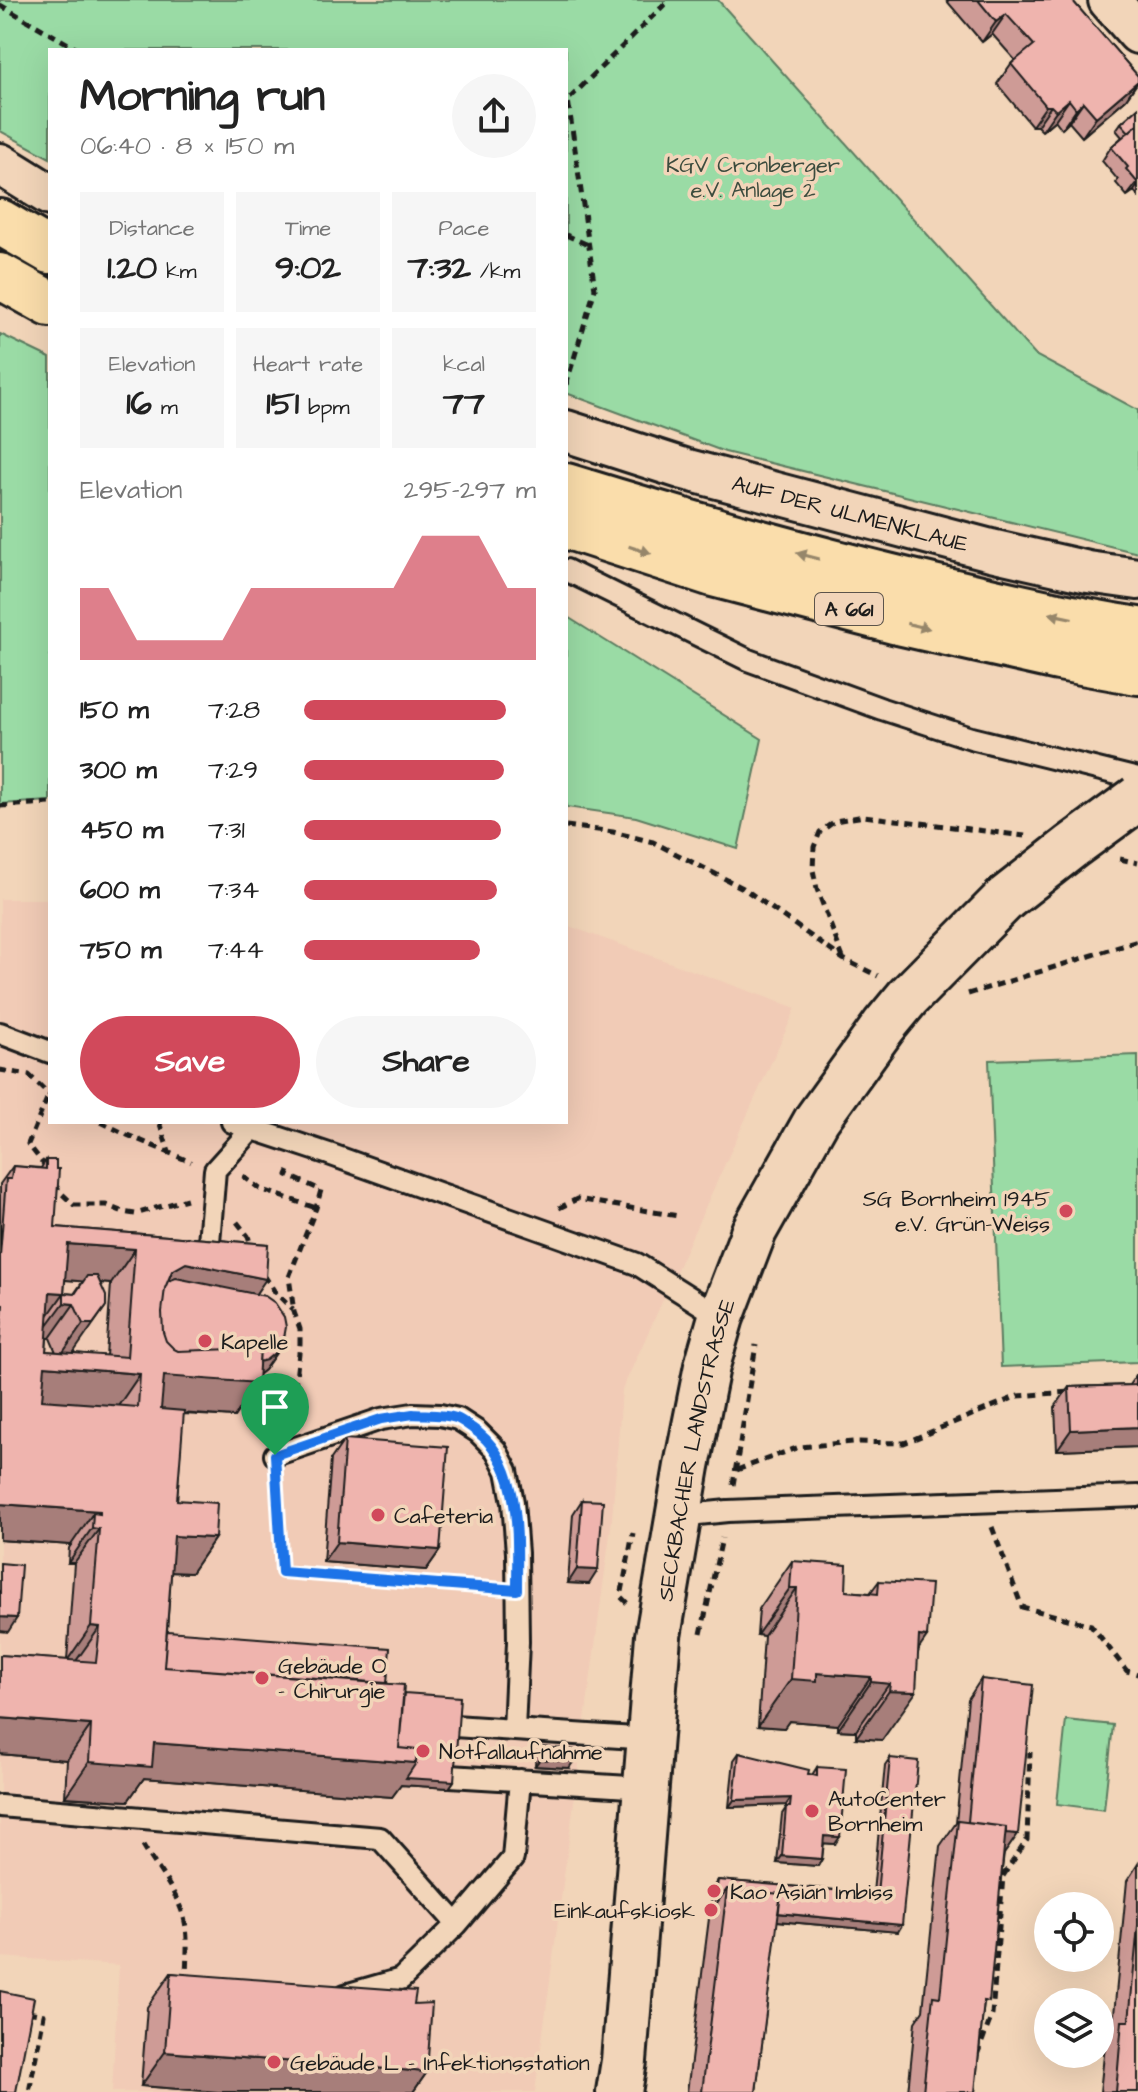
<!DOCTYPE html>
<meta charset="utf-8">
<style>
:root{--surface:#fff;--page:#f6f6f6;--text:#222;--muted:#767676;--accent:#d1495b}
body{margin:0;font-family:"Architects Daughter",sans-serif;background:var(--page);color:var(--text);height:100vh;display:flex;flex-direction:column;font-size:30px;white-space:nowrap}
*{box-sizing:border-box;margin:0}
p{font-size:26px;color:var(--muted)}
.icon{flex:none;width:44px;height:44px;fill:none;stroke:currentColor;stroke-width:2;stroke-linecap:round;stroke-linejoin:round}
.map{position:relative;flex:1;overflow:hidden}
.details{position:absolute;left:48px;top:48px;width:520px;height:1076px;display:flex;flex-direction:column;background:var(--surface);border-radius:0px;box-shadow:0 8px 32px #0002}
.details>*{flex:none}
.controls{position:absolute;left:1034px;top:1892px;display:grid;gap:16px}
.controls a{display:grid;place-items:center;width:80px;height:80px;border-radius:50%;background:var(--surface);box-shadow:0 8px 32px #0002;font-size:40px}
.pin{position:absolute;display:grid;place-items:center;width:68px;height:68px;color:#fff;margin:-82px -34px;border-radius:50% 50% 50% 0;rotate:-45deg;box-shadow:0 0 8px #0007}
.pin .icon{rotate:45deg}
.round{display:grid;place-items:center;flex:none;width:84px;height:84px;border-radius:42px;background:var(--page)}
.summary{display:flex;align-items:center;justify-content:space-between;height:136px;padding:0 32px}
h1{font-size:44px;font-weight:700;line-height:60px}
.metrics{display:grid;grid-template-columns:repeat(3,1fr);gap:12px;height:136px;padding:8px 32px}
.metrics div{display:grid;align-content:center;border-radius:0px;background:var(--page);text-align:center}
.metrics b{font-size:34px;font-weight:700}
.metrics small{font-size:22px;font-weight:400}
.metrics p{font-size:22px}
.chart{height:224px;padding:16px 32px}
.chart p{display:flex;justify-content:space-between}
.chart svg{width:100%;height:144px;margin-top:8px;fill:var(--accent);opacity:.7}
.primary-button{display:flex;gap:16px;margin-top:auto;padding:16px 32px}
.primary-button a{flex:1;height:92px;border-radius:48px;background:var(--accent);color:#fff;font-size:32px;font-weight:700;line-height:92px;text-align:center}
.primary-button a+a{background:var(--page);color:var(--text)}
ul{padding:0 32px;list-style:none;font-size:26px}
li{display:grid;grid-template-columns:128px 96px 1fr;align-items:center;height:60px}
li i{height:20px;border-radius:10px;background:var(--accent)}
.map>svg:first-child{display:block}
.built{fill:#f1cbb6}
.green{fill:#9adba5;stroke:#5b7c60;stroke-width:2}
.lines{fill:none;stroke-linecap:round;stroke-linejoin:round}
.lane-casing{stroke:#1c1c1c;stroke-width:26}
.street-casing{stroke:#1c1c1c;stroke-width:46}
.secondary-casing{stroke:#1c1c1c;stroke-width:50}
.highway-casing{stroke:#1c1c1c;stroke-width:50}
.path{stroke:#1c1c1c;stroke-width:5;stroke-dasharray:8 6;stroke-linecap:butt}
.lane{stroke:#f2d5b9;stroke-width:20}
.street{stroke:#f2d5b9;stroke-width:40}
.secondary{stroke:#f2d5b9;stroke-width:44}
.highway{stroke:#faddab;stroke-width:44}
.secondary-bridge-casing{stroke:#1c1c1c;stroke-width:50;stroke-linecap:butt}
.secondary-bridge{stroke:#f2d5b9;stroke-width:44}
.wall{fill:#ce9b96;stroke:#1c1c1c;stroke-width:2;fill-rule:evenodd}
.shaded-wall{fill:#a77e7a;stroke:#1c1c1c;stroke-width:2}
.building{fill:#efb4ae;stroke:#1c1c1c;stroke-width:2;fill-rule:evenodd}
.oneway{fill:#96866b}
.route-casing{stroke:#fff;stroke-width:16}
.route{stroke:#1a73e8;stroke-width:10}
.poi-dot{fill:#d1495b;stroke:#f2d5b9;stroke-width:3}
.labels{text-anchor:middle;stroke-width:7;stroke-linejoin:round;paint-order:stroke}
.shield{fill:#f2d5b9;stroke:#5c544b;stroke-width:2}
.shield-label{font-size:20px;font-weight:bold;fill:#1c1c1c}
.park-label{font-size:22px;fill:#3c4c3e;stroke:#f2d5b9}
.street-label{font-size:22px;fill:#1c1c1c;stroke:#f2d5b9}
.poi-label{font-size:22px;fill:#1c1c1c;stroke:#f2d5b9;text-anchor:start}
</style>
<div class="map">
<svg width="1138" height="2092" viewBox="0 0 1138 2092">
<rect width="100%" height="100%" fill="#f2d5b9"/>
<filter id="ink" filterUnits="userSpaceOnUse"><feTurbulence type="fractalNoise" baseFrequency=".0125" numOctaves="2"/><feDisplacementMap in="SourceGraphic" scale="16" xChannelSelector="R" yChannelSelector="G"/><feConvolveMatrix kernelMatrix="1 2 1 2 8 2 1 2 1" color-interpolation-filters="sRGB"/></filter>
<g filter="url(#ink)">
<path class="built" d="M0,899H50V1122H566V925L796,1008L622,1390L612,1519L535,2092H112L119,1965L0,1957Z"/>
<path class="green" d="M0,0H718L1035,355L1138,410V553L725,452L566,393V50H50V158L0,131Z
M0,334L50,358V801L0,804Z
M566,616L762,739L738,849L636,817L566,807Z
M1138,1055V1362L1001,1367L989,1060Z
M1066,1720L1113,1725L1104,1810L1057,1804Z"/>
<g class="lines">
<g class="lane-casing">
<path id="lane" d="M566,570L748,660L882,709L971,738L1138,779
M0,1033L50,1052
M232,1122L329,1154L637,1264L721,1317
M207,1266L215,1170L252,1129
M275,1455L381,1419L413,1414L440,1415L458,1419L478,1432L496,1450L507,1471L513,1502L517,1553L518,1642L514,1730
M678,1516L728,1511L1138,1496
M454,1726L650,1739
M450,1776L646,1788
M0,1806L380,1838L457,1924
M345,1995L401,1979L457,1924L513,1858L520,1780"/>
</g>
<g class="street-casing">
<g id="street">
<path d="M1109,0L1138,33"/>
<path d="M0,164L50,195"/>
<path id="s1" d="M566,431L684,469L991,550L1088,572L1138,579"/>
</g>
</g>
<g class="secondary-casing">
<g id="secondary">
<path id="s2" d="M619,2092L624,2061L658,1636L687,1466L707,1366L721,1317L754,1231L817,1119L884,1026L908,997L1006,898"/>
</g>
</g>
<g class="highway-casing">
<path id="highway" d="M0,222L50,251
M0,276L50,304
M566,486C696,526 827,563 959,593C1018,607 1078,621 1138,630
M566,526L713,574L894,621L1059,658L1138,672"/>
</g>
<path class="path" d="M0,5L79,50
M566,235L588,245
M566,385L595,289L568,100L669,0
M0,806L50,803
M566,826L613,832L653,842L743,888L843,959L878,976
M1120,859L1138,863
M843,958L817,889L813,870L814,847L820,832L835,821L864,816L1025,836
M968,994L1138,941
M0,1070L29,1075L50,1095
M101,1122L125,1134L191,1162
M161,1122L160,1125L169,1152
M46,1167L28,1144L49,1094
M243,1176L260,1189L316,1208
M55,1183L59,1191L74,1205H106L123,1212L135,1214L187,1199
M559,1208L577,1199L678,1216
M237,1222L248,1236L252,1248
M264,1275L275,1292L293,1310
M282,1427L296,1379L300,1344V1329L294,1312L289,1277L316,1208L321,1190L287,1175L290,1168
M737,1470L799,1447L853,1442L904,1443L1018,1396L1069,1392
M277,1480L282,1572L491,1588
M733,1485L756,1345
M992,1527L1022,1607L1091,1625L1127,1671L1138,1674
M627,1603L621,1597L633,1533
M701,1634L722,1538
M143,1845C157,1869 179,1894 185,1922C189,1941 186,1961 186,1979
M28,2012L44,2015L29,2092
M977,2055L992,2015L1003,1876L1027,1840L1030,1752"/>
<use href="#lane" class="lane"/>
<use href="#street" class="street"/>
<use href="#secondary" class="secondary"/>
<use href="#highway" class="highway"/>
<g class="secondary-bridge-casing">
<path id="secondary-bridge" d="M1006,898L1071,847L1138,798"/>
</g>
<use href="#secondary-bridge" class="secondary-bridge"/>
</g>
<path class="wall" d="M946,0H1072L1138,76V82L1126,99L1082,137L1069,122L1062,129L1055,120L1042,131L1037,126H1032L997,84L1011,64L1015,60L992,34L982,42Z
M1138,108V196L1134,191L1127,196L1116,183L1118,180L1102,161L1111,147L1122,137L1116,130L1121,123Z
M46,1160L55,1227L268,1244L256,1294L278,1350L264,1370L258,1374L234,1417L183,1414L177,1500L215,1538L191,1573L171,1572L167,1631L387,1683L404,1693L454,1781L449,1788L401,1785L392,1797L144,1778L128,1801L65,1797L67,1760L0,1754V1655L67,1660L74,1563H68L69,1548L71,1545L0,1540V1184L13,1166L41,1168ZM65,1280L83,1281L74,1294L64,1293ZM100,1283L111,1284L106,1356L73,1353ZM47,1338H50L56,1352L46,1351Z
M1136,1375H1138V1447L1057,1450L1055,1407L1069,1387L1129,1385Z
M345,1439L440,1550L426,1570L323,1562L331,1459Z
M582,1500L589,1584L568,1583L573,1514Z
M792,1561L846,1591L870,1593L879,1581L919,1650L882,1740L856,1738V1731L838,1730V1725L789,1721L784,1728L758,1726L764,1636L757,1635L759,1609Z
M981,1679L1004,1854L983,2011L975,2092H908L915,2022L923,2010L940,1846L956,1823L968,1699Z
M541,1747L569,1768L535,1766L536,1754Z
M739,1753L812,1775L817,1767L835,1844L824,1843L822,1859L818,1866L777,1863L782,1814L786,1808V1805L729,1807L734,1760Z
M890,1758L898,1932L777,1921L756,2092H687L713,1887L718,1880L873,1893L885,1765Z
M1138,1864V2092H1100L1105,2046L1112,2035L1127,1881Z
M171,1973L414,2004L427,2072L413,2092H218L141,2086L147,2007Z"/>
<path class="shaded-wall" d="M1006,14L992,34L982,42L996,22Z
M1138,81L1126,99L1082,137L1096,117Z
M1069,100L1055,120L1042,131L1056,111Z
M1083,102L1069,122L1062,129L1076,109Z
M1046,106H1051L1037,126H1032Z
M1138,182V185L1134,191L1127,196Z
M68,1244L135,1249L111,1284L44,1278Z
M186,1263L266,1279L242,1314L162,1297L172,1271Z
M50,1292L64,1293L40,1327Z
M64,1303L74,1304L50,1338L39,1337Z
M106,1306L69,1359L59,1358L83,1324Z
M278,1350L264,1370L252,1380L258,1383L234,1417L140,1410L168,1366Z
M45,1366L140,1374L116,1409L21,1401Z
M1138,1427V1447L1057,1450L1071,1430Z
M0,1504L100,1511L93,1522V1513L71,1545L0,1540Z
M92,1528L99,1529L74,1563H68Z
M174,1536L215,1538L191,1573L150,1571Z
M337,1542L440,1550L426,1570L323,1562Z
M577,1569L598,1570L589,1584L568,1583Z
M790,1588H797L764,1636L757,1635Z
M0,1617L17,1618L8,1632L0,1631Z
M91,1626L100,1627L76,1661H67Z
M919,1636L927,1637L894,1685L889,1684L856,1731L838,1730L871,1682Z
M817,1673L871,1677L838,1725L789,1721L784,1728L758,1726L791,1679Z
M889,1691L916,1692L882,1740L856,1738Z
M0,1718L91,1725L67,1760L0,1754Z
M154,1743L416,1763L454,1781L449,1788L401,1785L392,1797L144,1778L128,1801L65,1797L89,1762Z
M540,1759L574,1761L569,1768L535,1766Z
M791,1798L786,1805L729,1807L734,1800Z
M967,1828L1018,1834L1004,1854Z
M824,1836L840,1837L835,1844L819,1843Z
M782,1856L822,1859L818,1866L777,1863Z
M725,1908L902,1925L898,1932L724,1916Z
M165,2052L427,2072L413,2092H218L141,2086Z"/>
<path class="building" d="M978,0H1072L1138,76V81L1096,117L1083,102L1076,109L1069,100L1056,111L1051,106H1046L1011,64L1034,45L1006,14L996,22Z
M1138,108V124L1129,132L1121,123Z
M1138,124V182H1137L1126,169L1128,167L1111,147Z
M46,1160H56V1169H59L55,1227L268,1244L266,1279L186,1263L172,1271L165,1288L162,1312L163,1332L166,1341L174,1349L178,1351L260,1348L258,1383L164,1376L161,1409L184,1411L177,1500L217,1503L215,1538L174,1536L164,1667L404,1685L399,1748L417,1750L416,1763L154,1743L152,1767L89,1762L91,1725L0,1718V1655L96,1662L100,1627L91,1626L99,1529L92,1528L93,1513L100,1514V1511L0,1504V1344L3,1305L0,1304V1256L6,1179H11L13,1166L46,1169ZM68,1244L135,1249L127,1357L46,1351L50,1292L64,1293ZM45,1366L140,1374L138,1407L42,1400Z
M87,1276H97L106,1296V1306L93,1324H83L74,1304L64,1303V1293L75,1294Z
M176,1278L265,1296L275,1303L284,1317L286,1327L284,1338L278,1350L266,1360L259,1362L260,1348L178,1351L174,1349L166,1341L163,1332L162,1312L165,1288L168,1281Z
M1136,1375H1138V1427L1071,1430L1069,1387L1136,1385Z
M345,1439L448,1447L440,1550L337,1542Z
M582,1500L603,1501L598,1570L577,1569Z
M792,1561L847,1565L846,1591L878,1594L879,1581L931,1584L927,1637L919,1636L916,1692L889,1691L890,1684L871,1682V1677L817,1673V1681L791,1679L797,1588H790Z
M0,1563L21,1565L17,1618L0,1617Z
M167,1631L390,1648L387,1683L164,1667Z
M981,1679L1033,1685L1018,1834L1006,1833V1827L968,1822Z
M404,1693L460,1697L454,1781L406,1778L416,1763L417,1750L399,1748Z
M541,1747L575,1750L574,1761L540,1759Z
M739,1753L809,1770L808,1774L817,1776V1767L846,1769L840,1837L824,1836L822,1859L782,1856L786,1807H790L791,1798L734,1800Z
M890,1758L918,1761L902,1925L778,1913L781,1894L727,1889L714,1907L718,1880L877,1894Z
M958,1821L1006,1827L989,2002L984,2001L975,2092H923L933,1996L940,1997Z
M727,1889L781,1894L756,2092H702Z
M1138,1925V2092H1116L1122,2021H1129Z
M171,1973L416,1991L414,2004L432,2003L427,2072L165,2052Z
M0,1991L34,1998L16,2092H0Z"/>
<defs><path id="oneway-solid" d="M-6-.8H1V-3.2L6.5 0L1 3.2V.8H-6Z" transform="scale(2)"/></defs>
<g class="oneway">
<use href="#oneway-solid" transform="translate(640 550) rotate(18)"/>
<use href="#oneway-solid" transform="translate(808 556) rotate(-165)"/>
<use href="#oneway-solid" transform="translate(1061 616) rotate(-168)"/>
<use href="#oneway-solid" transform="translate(918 626) rotate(13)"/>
</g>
</g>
<g class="lines" filter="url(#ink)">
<g class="route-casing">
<path id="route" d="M413,1414C427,1415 443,1414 456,1418C462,1420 467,1425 472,1428C523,1461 517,1536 517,1590L282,1572L275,1455L381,1419Z"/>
</g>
<use href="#route" class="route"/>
</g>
<g class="poi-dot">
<circle cx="1066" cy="1211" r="8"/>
<circle cx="205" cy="1341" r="8"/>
<circle cx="378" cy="1515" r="8"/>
<circle cx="262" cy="1678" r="8"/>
<circle cx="423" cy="1751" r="8"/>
<circle cx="812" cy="1811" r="8"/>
<circle cx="714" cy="1891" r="8"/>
<circle cx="711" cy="1910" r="8"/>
<circle cx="274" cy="2062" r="8"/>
</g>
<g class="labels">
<rect class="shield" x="815" y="593" width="68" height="32" rx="6"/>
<g class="shield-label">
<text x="849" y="616">A 661</text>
</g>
<g class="park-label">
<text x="753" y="172">KGV Cronberger<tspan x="753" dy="25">e.V. Anlage 2</tspan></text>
</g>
<g class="street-label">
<text dy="8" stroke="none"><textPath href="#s1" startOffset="296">AUF DER ULMENKLAUE</textPath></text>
<text dy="8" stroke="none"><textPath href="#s2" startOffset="648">SECKBACHER LANDSTRASSE</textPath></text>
</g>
<g class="poi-label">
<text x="1050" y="1206" text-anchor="end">SG Bornheim 1945<tspan x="1050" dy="25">e.V. Grün-Weiss</tspan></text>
<text x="221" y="1349">Kapelle</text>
<text x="394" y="1523">Cafeteria</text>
<text x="278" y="1673">Gebäude O<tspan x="278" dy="25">- Chirurgie</tspan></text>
<text x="439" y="1759">Notfallaufnahme</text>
<text x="828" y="1806">AutoCenter<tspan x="828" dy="25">Bornheim</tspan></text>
<text x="730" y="1899">Kao Asian Imbiss</text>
<text x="695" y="1918" text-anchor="end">Einkaufskiosk</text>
<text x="290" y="2070">Gebäude L - Infektionsstation</text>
</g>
</g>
</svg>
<div class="controls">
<a><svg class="icon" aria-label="locate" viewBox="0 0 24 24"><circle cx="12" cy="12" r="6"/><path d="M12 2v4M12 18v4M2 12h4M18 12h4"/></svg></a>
<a><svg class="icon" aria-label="layers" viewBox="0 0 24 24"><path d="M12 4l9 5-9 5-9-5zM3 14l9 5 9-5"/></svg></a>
</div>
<div class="pin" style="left:275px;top:1455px;background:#1e9e55"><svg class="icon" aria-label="arrive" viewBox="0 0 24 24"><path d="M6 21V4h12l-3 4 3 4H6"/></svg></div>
<section class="details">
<div class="summary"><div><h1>Morning run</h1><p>06:40 · 8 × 150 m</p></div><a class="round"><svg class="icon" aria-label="share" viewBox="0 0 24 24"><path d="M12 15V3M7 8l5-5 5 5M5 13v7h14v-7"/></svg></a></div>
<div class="metrics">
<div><p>Distance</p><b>1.20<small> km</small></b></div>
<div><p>Time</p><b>9:02</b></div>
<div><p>Pace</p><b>7:32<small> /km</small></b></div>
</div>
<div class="metrics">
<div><p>Elevation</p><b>16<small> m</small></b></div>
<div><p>Heart rate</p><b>151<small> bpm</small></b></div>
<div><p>kcal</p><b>77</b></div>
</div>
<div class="chart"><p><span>Elevation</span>295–297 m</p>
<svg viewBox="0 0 160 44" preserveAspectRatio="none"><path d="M0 44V22L10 22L20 38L30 38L40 38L50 38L60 22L70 22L80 22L90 22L100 22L110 22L120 6L130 6L140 6L150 22L160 22V44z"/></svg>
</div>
<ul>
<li><b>150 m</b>7:28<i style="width:87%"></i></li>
<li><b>300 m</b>7:29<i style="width:86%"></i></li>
<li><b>450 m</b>7:31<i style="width:85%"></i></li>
<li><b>600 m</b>7:34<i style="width:83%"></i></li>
<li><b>750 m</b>7:44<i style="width:76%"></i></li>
</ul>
<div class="primary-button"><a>Save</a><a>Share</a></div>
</section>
</div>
